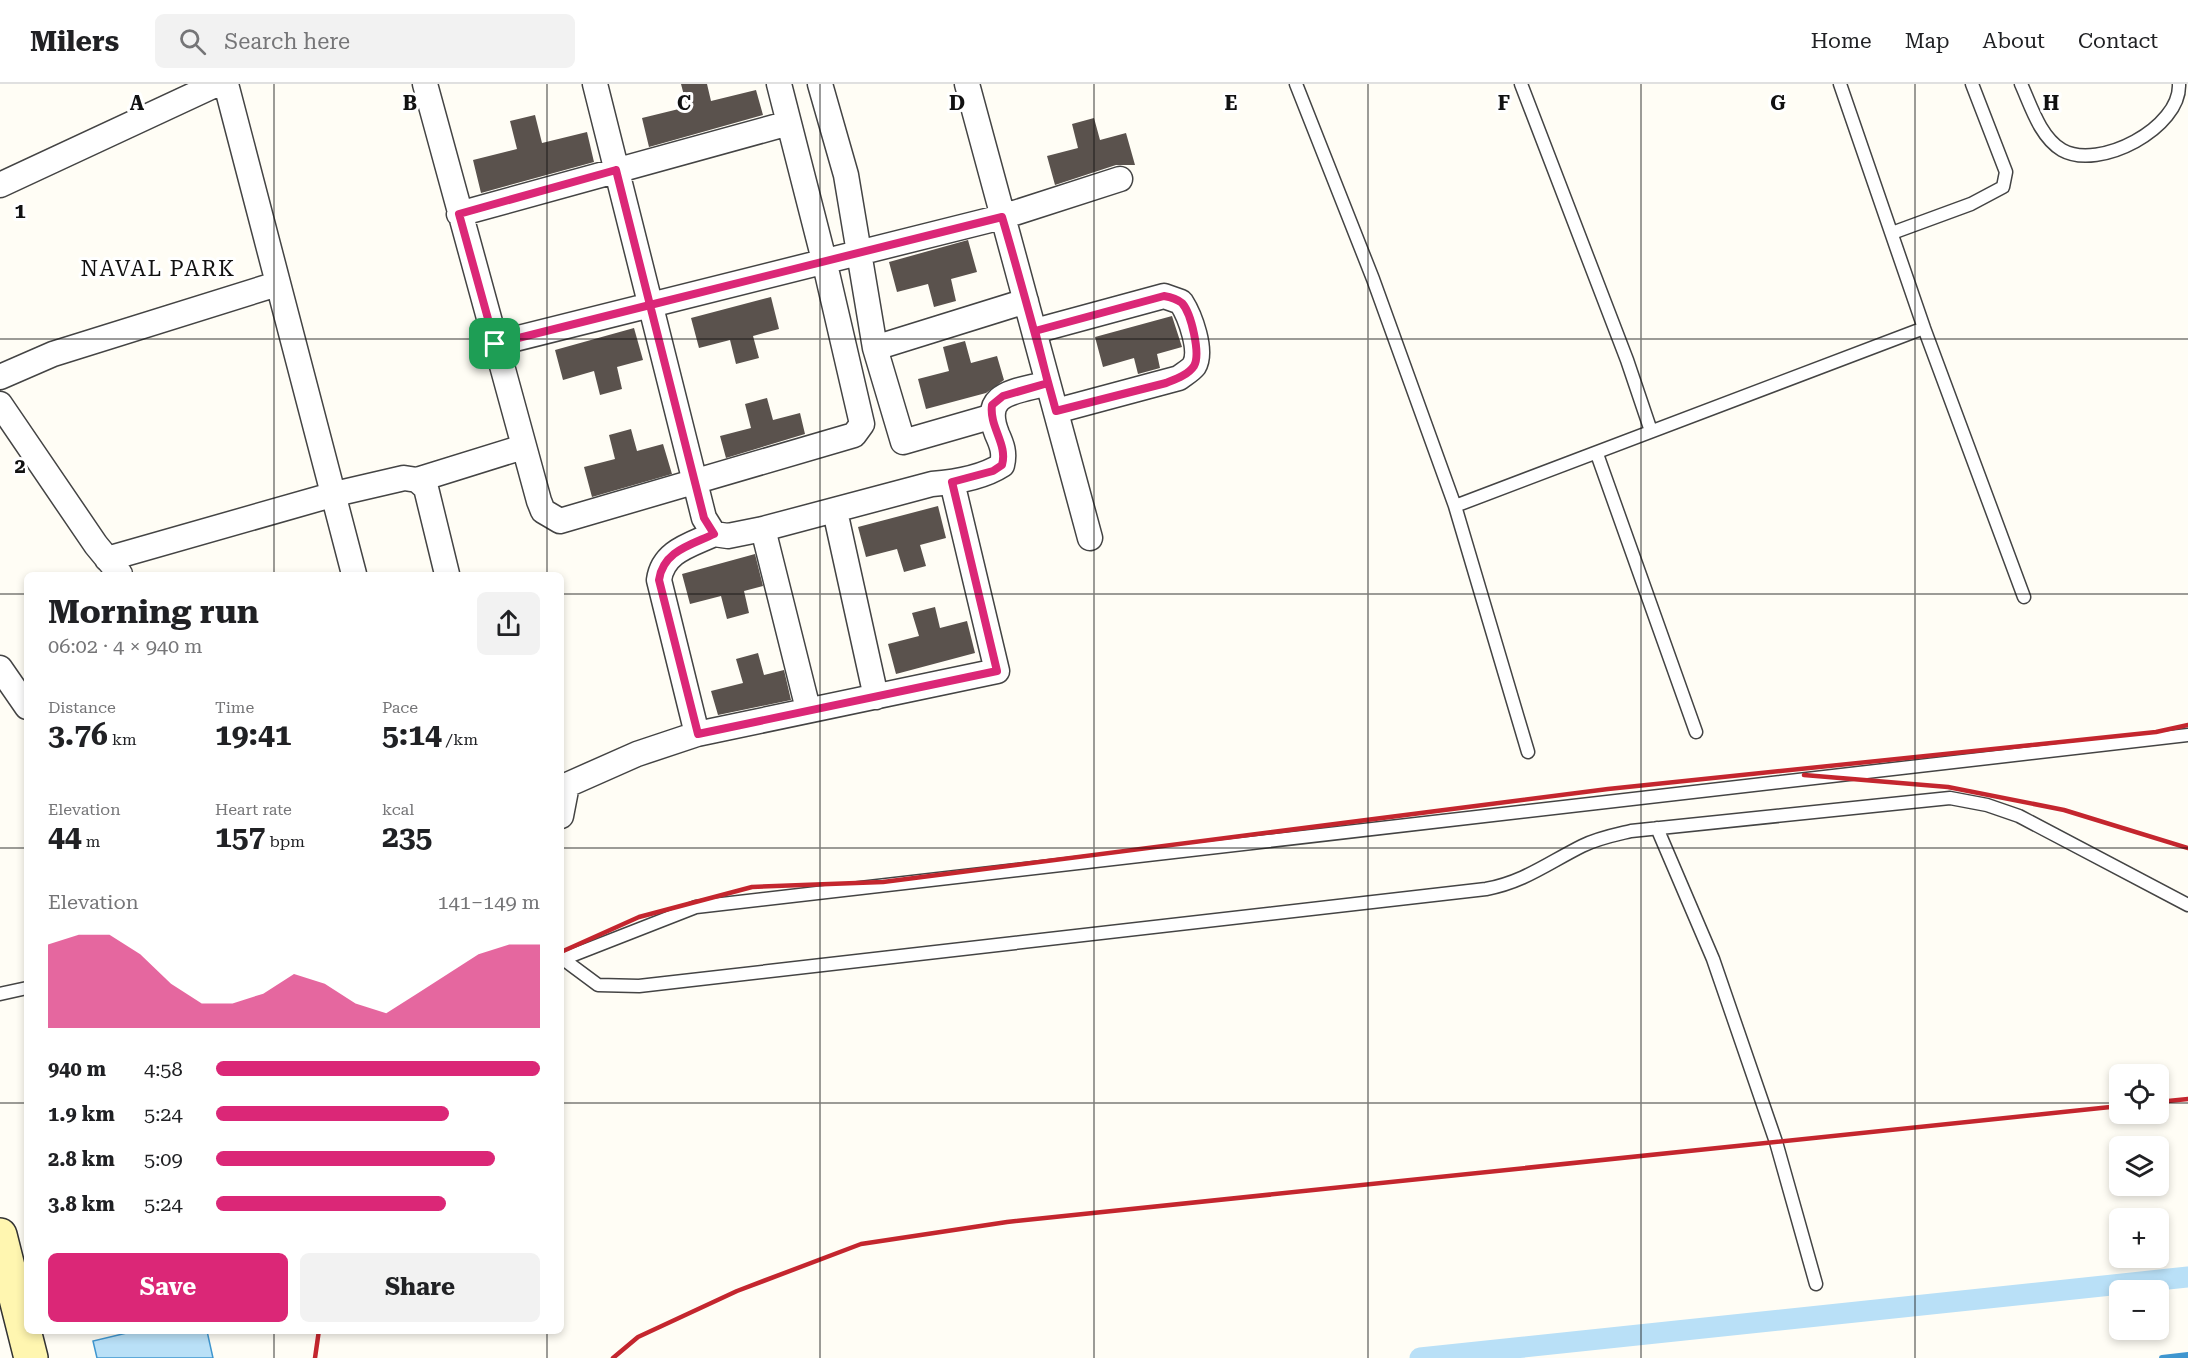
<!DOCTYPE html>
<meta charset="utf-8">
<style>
:root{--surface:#fff;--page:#f2f2f2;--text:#202124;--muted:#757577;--line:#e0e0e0;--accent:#db2777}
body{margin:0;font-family:"Roboto Serif",serif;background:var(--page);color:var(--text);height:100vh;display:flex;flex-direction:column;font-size:22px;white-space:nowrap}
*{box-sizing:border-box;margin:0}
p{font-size:20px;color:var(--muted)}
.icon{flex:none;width:33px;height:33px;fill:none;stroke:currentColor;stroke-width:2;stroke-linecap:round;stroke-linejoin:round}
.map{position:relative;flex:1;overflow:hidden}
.drawer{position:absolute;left:24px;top:488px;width:540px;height:762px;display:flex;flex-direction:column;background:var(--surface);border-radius:9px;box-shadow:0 3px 9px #0003}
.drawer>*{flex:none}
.controls{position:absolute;left:2109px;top:980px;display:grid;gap:12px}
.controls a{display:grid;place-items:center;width:60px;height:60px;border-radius:9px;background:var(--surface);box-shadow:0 3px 9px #0003;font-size:30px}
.pin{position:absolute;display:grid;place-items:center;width:51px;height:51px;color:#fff;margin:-26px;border-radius:12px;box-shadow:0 3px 9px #0006}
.round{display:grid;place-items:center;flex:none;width:63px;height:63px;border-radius:9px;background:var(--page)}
.head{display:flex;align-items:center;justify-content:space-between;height:102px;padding:0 24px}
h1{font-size:33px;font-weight:700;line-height:45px}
.stats{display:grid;grid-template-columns:repeat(3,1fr);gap:9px;height:102px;padding:6px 24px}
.stats div{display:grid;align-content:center}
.stats b{font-size:30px;font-weight:700}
.stats small{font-size:16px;font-weight:400}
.stats p{font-size:16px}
.chart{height:168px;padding:12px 24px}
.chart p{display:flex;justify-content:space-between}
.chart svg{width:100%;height:108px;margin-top:6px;fill:var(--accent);opacity:.7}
.primary-button{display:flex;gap:12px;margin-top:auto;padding:12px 24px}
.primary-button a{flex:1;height:69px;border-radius:9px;background:var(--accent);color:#fff;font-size:24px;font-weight:700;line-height:69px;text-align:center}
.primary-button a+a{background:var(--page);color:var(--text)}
ul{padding:0 24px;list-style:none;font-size:20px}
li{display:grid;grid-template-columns:96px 72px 1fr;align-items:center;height:45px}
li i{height:15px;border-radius:8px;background:var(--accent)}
header{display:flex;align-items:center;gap:36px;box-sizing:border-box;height:84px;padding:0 30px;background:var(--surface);border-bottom:2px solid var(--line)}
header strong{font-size:28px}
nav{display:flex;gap:33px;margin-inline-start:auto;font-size:21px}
.search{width:420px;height:54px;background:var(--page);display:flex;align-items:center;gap:15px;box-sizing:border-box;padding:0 21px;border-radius:9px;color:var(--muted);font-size:22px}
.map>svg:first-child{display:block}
.water{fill:#b9e0f7;stroke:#3f96cf;stroke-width:1.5}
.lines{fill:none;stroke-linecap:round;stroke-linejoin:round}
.stream{stroke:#3f96cf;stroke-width:6}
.canal{stroke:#b9e0f7;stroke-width:21}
.building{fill:#5a524d}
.lane-casing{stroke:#444;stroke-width:15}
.street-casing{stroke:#444;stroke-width:27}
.secondary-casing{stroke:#333;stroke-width:36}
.lane{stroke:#fff;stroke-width:12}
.street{stroke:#fff;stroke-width:24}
.secondary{stroke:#fff6b0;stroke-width:33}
.rail{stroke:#c4262e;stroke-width:4.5}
.route-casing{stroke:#fff;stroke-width:12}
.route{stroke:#db2777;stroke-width:8}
.grid{fill:none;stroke:#111;stroke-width:1.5;stroke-opacity:0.55}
.labels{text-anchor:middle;stroke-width:6;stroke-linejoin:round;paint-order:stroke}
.neighbourhood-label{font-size:22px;letter-spacing:1.5px;fill:#111;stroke:#fff}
.grid-label{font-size:20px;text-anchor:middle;font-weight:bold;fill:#111;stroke:#fff;stroke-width:6;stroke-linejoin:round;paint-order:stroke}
</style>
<header>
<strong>Milers</strong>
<div class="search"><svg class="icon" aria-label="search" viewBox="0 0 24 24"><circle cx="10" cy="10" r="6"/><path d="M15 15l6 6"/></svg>Search here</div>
<nav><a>Home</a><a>Map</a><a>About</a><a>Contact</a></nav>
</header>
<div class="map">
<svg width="2188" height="1274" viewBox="0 0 2188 1274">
<rect width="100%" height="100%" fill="#fffdf5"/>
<path class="water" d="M135,1247H207L213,1274H97L93,1257Z"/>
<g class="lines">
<path class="stream" d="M2162,1274L2188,1271"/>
<path class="canal" d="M1420,1274L2188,1193"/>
</g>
<path class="building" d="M681,0H707L711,17L756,6L763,31L649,63L642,34L687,23Z
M535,31L542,59L587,48L594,78L481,109L473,76L517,65L510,37Z
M1094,34L1100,56L1126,49L1135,81H1116L1055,101L1047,72L1078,64L1072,40Z
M968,156L977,188L951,195L956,217L934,223L928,200L897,208L889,178Z
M771,213L779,245L753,252L759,274L736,280L730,256L699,264L691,234Z
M1172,232L1182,263L1157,270L1160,284L1138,290L1134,274L1103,283L1095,253Z
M634,244L643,276L617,283L622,305L600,311L594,287L563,296L555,266Z
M965,257L971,279L997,272L1004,296L986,309L926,325L918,295L949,287L943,263Z
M767,314L773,336L800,329L805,350L726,374L720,352L751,344L745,320Z
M631,345L637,367L663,360L672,390L592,413L584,383L615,375L609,351Z
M938,422L946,454L920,461L926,482L904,488L897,465L866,473L858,443Z
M755,470L763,502L744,507L749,529L727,535L721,512L690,520L682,490Z
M935,523L940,544L967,537L975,569L896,590L888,560L919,552L912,529Z
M758,569L764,591L784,586L791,616L718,631L711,607L743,599L736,575Z"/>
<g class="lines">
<g class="lane-casing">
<path id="lane" d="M1296,0L1373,195L1455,422L1528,668
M1521,0L1627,276L1651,347
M1840,0L1924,244L2024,513
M2021,0C2031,22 2040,53 2062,66C2099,87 2181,44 2179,0
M1892,149L1971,120L2003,103L2006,88L1972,0
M1597,370L1696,648
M1455,422L1924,244
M2188,651L696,823L563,875L598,901L639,902L1486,805C1524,798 1548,779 1582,762C1598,754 1614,751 1631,747L1950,714L1987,721L2019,732L2188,821
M1657,744L1713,875L1776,1058L1816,1200
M0,910L27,904"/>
</g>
<g class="street-casing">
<path id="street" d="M226,0L354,490
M425,0L539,417L543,427L560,437L854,351L862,340L824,176L779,0
M595,0L704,434L714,450L728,452L763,445L932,400C956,398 982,394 1002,381C1005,369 1002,361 997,350C980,307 1017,308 1048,299
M820,0L846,91L875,264L903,358L990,333
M967,0L1090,454
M0,101L217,0
M459,130L789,39
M1035,247L1164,212L1181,218C1190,232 1203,267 1194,282C1191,286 1184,290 1179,294L1056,327
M495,260L1002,133L1120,95
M875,264L1026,217
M0,293L53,270L277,200
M0,320L96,461L120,490
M417,396L523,363
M835,427L876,613
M763,445L808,625
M714,450C691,461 663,467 659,496L697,650L997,587L952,398
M107,475L335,410L404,394L417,396L426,404L447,490
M0,584L27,623
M561,732L567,701L637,670L697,650"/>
</g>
<g class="secondary-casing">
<path id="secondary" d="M0,1151L31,1274"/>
</g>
<use href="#lane" class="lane"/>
<use href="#street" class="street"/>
<use href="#secondary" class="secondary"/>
<path class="rail" d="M1804,691L1948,703L2064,726L2188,764
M561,868L639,833L752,803L883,798L1608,705L2156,648L2188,641
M2158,1018L2188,1015
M315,1274L319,1246
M613,1274L638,1253L737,1207L861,1160L1007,1138L2120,1022"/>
</g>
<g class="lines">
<g class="route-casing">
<path id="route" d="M495,260L650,221L704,434L714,450C691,461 663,467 659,496L698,650L997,587L952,398L993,387L1002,381C1008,360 989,343 992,321L1003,312L1048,299L1035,247L1164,212C1170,213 1177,215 1182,219C1191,229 1201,270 1194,282C1188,291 1176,295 1166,299L1056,327C1038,262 1021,197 1002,133L650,221L616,86L459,130L495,260"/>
</g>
<use href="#route" class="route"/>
</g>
<path class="grid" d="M274,0V490M547,0V490M820,0V1274M1094,0V1274M1368,0V1274M1641,0V1274M1915,0V1274M0,255H2188M0,510H27M561,510H2188M0,764H27M561,764H2188M0,1019H27M561,1019H2120M2158,1019H2188M274,1246V1274M547,1246V1274"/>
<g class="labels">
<g class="neighbourhood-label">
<text x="158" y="192">NAVAL PARK</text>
</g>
</g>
<g class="grid-label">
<text x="137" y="26">A</text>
<text x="410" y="26">B</text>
<text x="684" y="26">C</text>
<text x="957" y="26">D</text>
<text x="1231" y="26">E</text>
<text x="1504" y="26">F</text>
<text x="1778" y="26">G</text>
<text x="2051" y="26">H</text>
<text x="20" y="134">1</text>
<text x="20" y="389">2</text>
</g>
</svg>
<div class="controls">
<a><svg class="icon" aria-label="locate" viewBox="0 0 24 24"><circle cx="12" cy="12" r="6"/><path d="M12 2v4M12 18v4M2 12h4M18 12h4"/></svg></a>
<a><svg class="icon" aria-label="layers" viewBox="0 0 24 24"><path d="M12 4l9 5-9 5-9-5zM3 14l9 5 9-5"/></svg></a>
<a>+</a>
<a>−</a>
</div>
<div class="pin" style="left:495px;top:260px;background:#1e9e55"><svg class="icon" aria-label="arrive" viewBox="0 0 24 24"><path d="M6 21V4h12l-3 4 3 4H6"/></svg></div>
<section class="drawer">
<div class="head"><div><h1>Morning run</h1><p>06:02 · 4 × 940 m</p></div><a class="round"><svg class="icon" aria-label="share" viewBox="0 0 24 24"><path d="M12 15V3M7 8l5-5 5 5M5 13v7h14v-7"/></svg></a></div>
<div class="stats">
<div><p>Distance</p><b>3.76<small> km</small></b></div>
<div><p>Time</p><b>19:41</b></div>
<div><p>Pace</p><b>5:14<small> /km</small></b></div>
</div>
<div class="stats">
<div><p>Elevation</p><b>44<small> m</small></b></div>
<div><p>Heart rate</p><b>157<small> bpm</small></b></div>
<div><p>kcal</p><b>235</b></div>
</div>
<div class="chart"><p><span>Elevation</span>141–149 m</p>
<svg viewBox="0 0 160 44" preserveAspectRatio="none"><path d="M0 44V10L10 6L20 6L30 14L40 26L50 34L60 34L70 30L80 22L90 26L100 34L110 38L120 30L130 22L140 14L150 10L160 10V44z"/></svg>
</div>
<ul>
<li><b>940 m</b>4:58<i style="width:100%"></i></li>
<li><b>1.9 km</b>5:24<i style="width:72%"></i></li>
<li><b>2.8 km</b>5:09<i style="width:86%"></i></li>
<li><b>3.8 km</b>5:24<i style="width:71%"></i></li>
</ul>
<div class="primary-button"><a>Save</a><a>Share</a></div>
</section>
</div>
